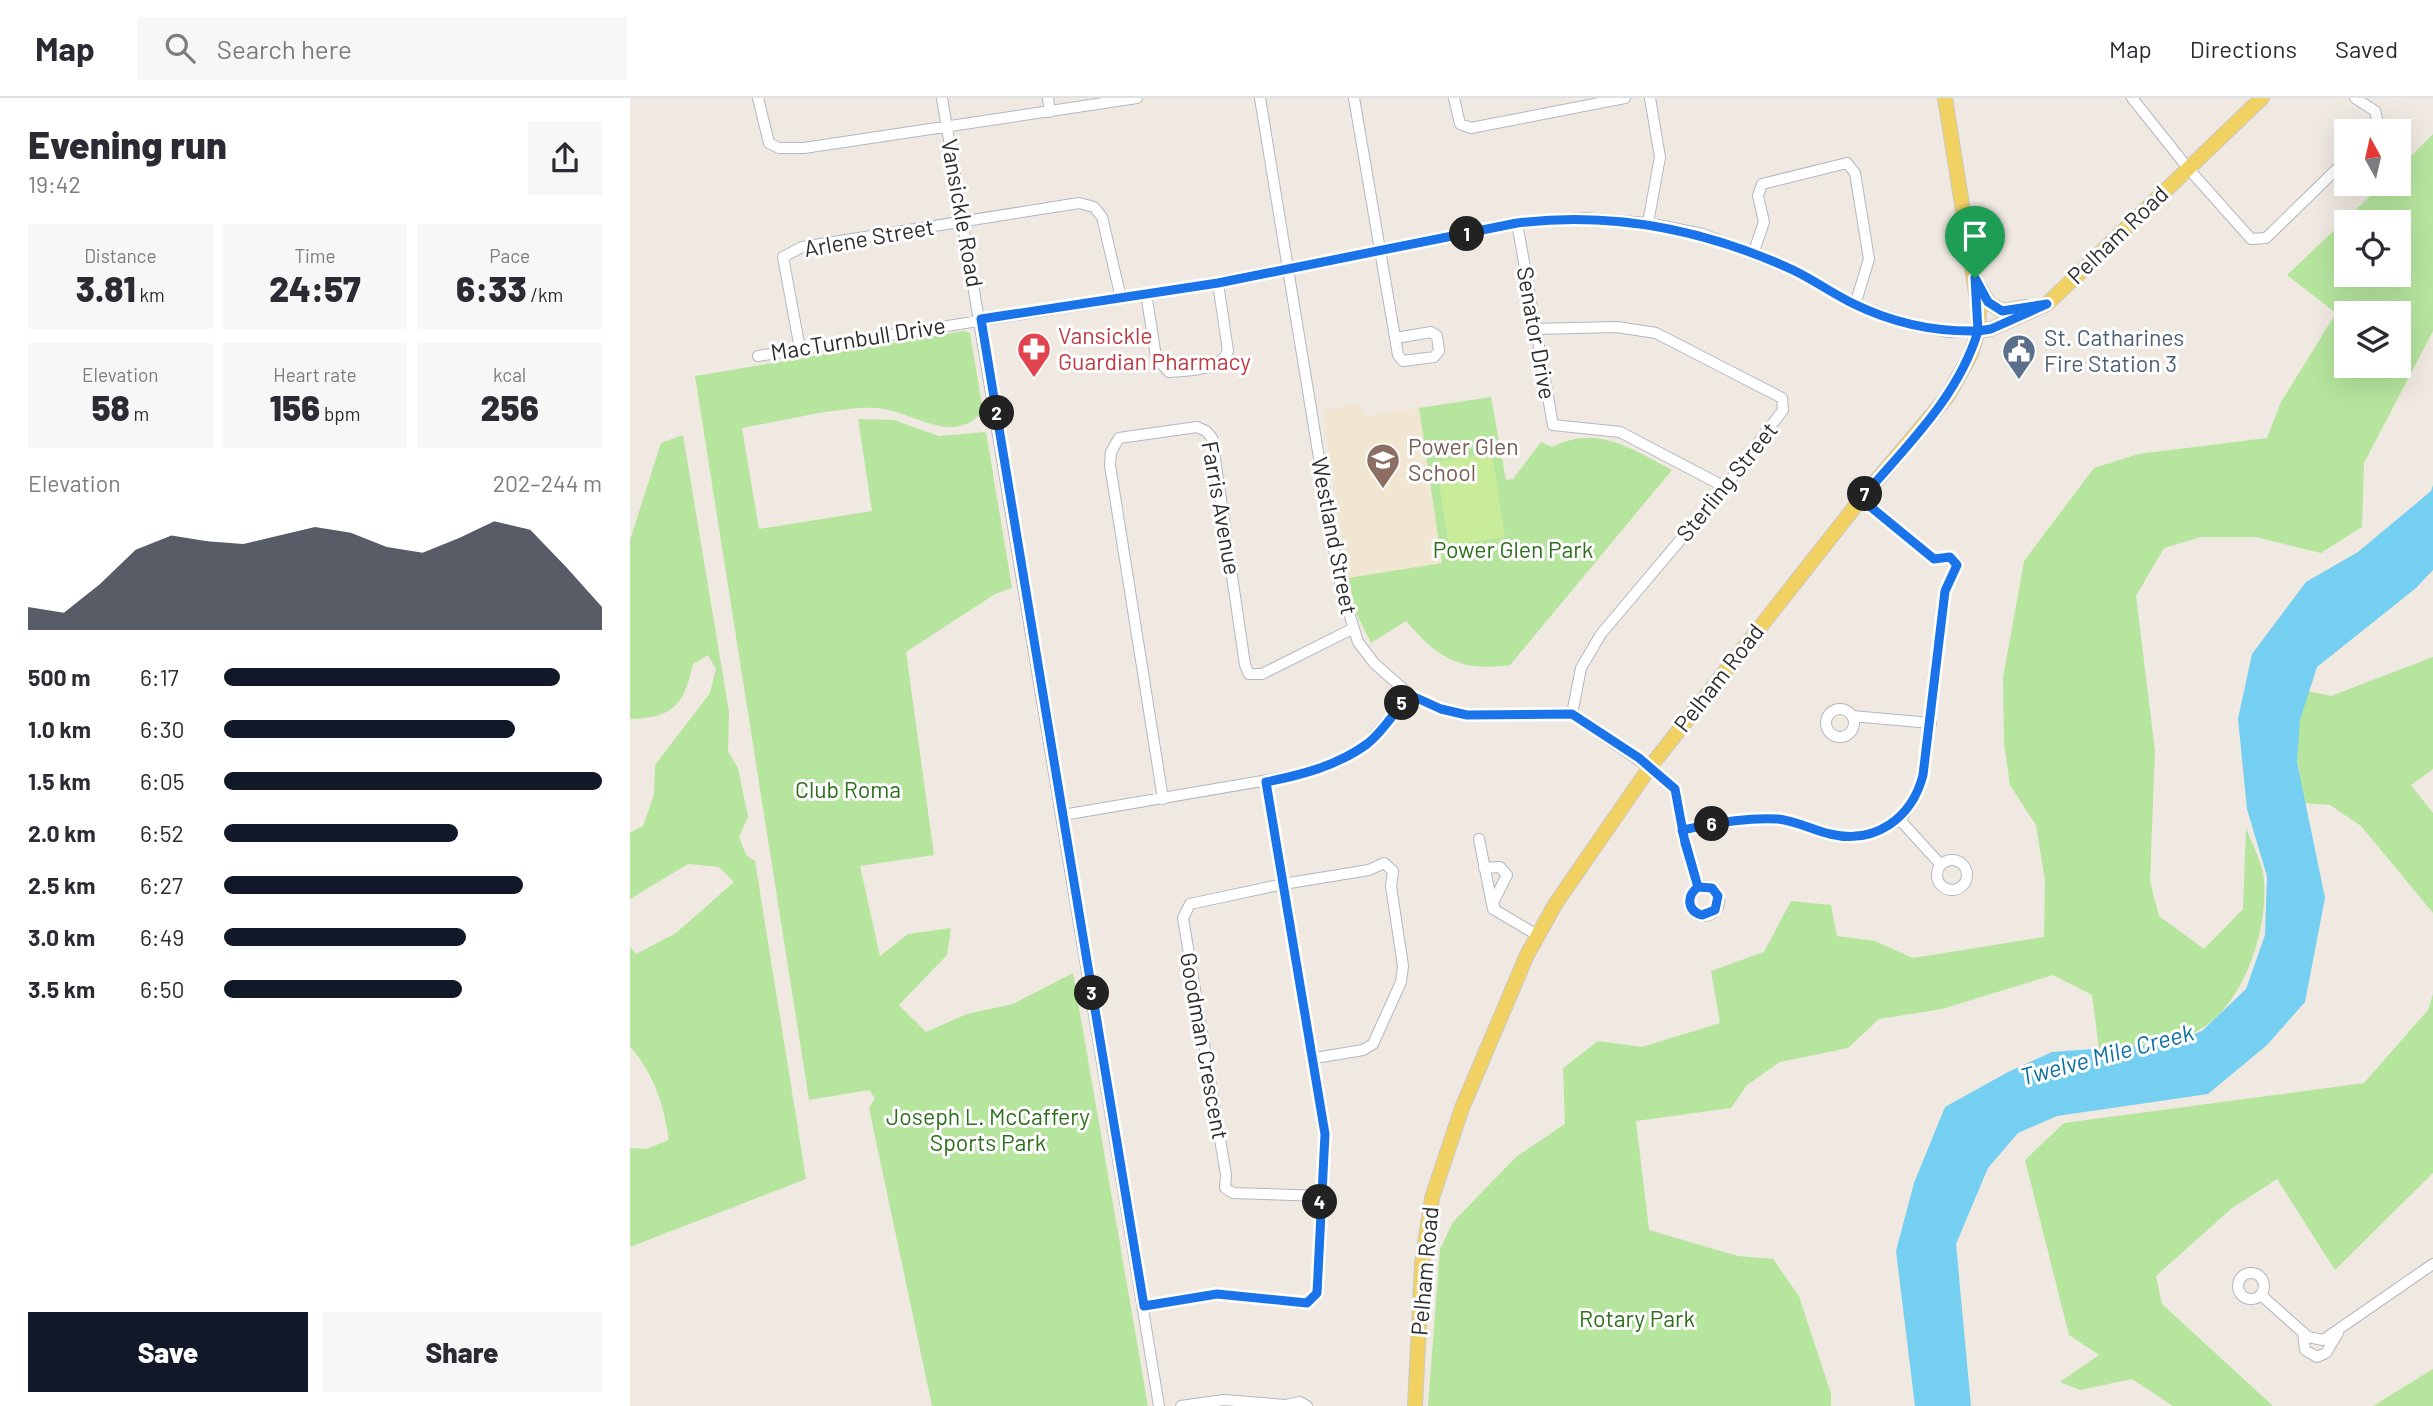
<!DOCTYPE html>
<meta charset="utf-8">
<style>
:root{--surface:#fff;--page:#f7f7f7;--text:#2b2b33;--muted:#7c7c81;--line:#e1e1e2;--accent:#111827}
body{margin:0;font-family:Barlow,sans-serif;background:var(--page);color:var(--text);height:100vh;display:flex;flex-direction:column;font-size:26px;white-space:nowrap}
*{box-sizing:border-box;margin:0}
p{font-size:23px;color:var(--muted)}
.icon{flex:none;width:38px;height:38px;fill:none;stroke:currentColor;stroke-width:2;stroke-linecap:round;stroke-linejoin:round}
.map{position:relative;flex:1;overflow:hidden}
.drawer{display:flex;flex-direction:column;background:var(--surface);width:630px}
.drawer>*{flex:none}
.needle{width:46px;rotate:352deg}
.tools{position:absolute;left:1704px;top:21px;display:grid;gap:14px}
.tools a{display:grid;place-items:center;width:77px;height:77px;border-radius:0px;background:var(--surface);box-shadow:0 7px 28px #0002;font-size:35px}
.pin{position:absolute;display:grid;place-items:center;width:60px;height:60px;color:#fff;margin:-72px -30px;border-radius:50% 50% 50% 0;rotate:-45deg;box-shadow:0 0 7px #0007}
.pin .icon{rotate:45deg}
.km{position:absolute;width:35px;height:35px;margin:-18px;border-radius:50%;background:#222;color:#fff;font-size:19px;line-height:35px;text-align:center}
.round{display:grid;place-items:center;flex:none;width:74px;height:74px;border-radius:0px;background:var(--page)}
.overview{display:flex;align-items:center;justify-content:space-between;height:119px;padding:0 28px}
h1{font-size:38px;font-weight:800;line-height:52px}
.stats{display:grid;grid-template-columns:repeat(3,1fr);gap:10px;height:119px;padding:7px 28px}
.stats div{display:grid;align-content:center;border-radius:0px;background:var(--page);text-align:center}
.stats b{font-size:35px;font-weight:800}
.stats small{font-size:19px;font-weight:400}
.stats p{font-size:19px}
.chart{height:196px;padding:14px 28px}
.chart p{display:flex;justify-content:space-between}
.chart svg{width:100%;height:126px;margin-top:7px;fill:var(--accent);opacity:.7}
.action{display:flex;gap:14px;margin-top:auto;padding:14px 28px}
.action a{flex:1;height:80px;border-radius:0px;background:var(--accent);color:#fff;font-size:28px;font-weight:800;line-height:80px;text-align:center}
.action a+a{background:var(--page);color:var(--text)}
ul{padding:0 28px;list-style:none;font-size:23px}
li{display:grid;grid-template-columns:112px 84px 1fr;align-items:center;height:52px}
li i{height:18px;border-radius:9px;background:var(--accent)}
header{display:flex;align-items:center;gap:42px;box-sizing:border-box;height:98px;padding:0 35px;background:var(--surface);border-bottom:2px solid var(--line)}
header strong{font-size:33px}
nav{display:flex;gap:38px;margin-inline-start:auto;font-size:24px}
.search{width:490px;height:63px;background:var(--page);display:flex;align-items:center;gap:18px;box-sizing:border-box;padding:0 24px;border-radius:0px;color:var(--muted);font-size:26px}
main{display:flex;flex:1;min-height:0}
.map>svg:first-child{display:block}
.education{fill:#f0e6d1}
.green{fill:#b6e59e;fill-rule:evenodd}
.pitch{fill:#c9ec9a}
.water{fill:#75cff0}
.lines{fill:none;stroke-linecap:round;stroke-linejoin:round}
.minor-casing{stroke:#b4b7c1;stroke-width:12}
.major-casing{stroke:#c9c9c9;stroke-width:16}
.minor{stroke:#fff;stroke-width:10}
.major{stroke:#f2d163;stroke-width:14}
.route-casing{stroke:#fff;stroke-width:14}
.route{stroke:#1a73e8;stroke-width:9}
.labels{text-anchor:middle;stroke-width:6;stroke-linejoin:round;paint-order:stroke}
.street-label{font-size:23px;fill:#2e2e2e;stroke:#fff}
.health-label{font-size:23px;fill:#be3a42;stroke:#fff;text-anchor:start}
.service-label{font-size:23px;fill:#4e5e75;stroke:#fff;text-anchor:start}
.education-label{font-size:23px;fill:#785e54;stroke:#fff;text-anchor:start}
.park-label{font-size:23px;fill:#2c6e1b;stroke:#fff}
.water-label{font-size:24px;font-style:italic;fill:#0d6fa3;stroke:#fff}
</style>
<header>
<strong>Map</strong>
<div class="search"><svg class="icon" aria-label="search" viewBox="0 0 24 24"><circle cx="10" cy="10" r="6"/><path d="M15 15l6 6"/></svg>Search here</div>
<nav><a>Map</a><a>Directions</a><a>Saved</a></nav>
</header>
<main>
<section class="drawer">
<div class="overview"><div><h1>Evening run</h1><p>19:42</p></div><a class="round"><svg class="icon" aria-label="share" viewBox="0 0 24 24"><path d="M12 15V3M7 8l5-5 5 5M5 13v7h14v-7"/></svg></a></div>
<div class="stats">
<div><p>Distance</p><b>3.81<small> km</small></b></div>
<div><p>Time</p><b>24:57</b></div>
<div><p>Pace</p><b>6:33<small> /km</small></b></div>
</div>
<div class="stats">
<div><p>Elevation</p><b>58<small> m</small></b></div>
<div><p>Heart rate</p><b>156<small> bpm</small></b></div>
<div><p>kcal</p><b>256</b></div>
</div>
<div class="chart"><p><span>Elevation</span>202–244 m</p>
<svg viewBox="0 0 160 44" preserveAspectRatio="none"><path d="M0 44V36L10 38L20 28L30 16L40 11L50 13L60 14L70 11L80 8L90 10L100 15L110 17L120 12L130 6L140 9L150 22L160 36V44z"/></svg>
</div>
<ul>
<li><b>500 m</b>6:17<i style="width:89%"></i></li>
<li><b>1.0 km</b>6:30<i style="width:77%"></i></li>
<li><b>1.5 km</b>6:05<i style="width:100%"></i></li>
<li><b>2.0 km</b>6:52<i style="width:62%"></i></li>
<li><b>2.5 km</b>6:27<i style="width:79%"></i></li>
<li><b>3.0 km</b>6:49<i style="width:64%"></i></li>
<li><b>3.5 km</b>6:50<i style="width:63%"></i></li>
</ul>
<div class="action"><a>Save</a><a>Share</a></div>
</section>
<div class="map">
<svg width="1803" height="1308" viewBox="0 0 1803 1308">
<rect width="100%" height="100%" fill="#efe9e1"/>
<path class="education" d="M727,306L737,318L789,310L813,465L718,480L692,312Z"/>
<path class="green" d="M1803,36V233L1734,365L1732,429L1691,455L1625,439H1571L1534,450L1506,498L1525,653L1520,783L1529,818L1574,851L1613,811L1616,730C1621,744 1630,760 1633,775C1641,825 1615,907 1569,932C1542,948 1499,946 1469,951L1462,897L1423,877L1312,911L1249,921L1218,950L1150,964L1117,987L1101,1010L1006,1023L1019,1132L1108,1158L1143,1161L1169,1198L1201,1296V1308H798L810,1151L823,1124L886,1059L935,1026L933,970L968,943L1012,949L1090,925L1081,873L1134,854L1161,803L1201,807L1207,838L1245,843L1283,860L1414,839L1415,783L1406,727L1380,687L1374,645L1373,580L1394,463L1464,370L1508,356L1637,340L1651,304L1706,215L1657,177L1753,86H1769V70ZM1717,124H1769V177H1717ZM1717,215H1769V268H1717Z
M334,233L340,235L353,313C324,349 282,313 247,310C214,307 147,324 112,330L129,431L242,413L228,321L264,322L309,338L356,334L382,490L365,496L276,554L304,757L230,768L250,858L278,836L321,830L317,857L269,907L296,934L337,916L383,906L443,875L518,1308H302L239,1010L245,1000L239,992L179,1002L65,278Z
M861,299L876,382L883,381L911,344L922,349C968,326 1001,351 1042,372L880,567C830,574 808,560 776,523L741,545L727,517L718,480L812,465L789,310Z
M53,337L99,614L98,653L108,670L118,719L109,739L116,757L125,763L176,1081L0,1149V1050L16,1051L39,1042C34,1008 24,975 0,949V849L6,856L46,835L104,784L89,769L58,766L0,801V735L13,728L24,696L25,667L80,595L86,571L78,557L63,566C54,607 43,620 0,621V442L31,345Z
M1803,559V671L1781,687L1803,715V815L1731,728L1700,707L1674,705L1662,628L1668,591L1701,598Z
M1803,896V1075L1705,1172L1647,1081L1601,1111L1526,1178L1532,1206L1643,1308H1543L1502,1281L1450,1292L1430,1284L1469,1257L1439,1237L1395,1062L1434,1025L1734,985L1798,912Z
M1803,1271V1308H1743Z"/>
<path class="pitch" d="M862,355L875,439L819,448L806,364Z"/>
<path class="water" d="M1803,387V472L1786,490L1687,569L1670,622L1667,664L1695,800L1675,904L1637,947L1578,996L1427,1018L1388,1035L1358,1070L1326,1146L1341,1308H1285L1266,1153L1284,1085L1315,1009L1378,974L1422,954L1542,945L1572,933L1616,891L1635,837L1637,778L1617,711L1608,621L1622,556L1676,484L1728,454L1801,393Z"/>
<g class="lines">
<g class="minor-casing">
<path id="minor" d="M128,0L139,45L149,50H174L507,0
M312,0L529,1308
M418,0L420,14
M630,0L709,482L728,544L744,565L780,597L811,611L837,617L942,616L1030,677L1044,691L1055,745L1068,789
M724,0L768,257L773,263L804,259L809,253L807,238L801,234L766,240
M824,0L830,26L841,30L995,0
M1502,0L1557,69L1621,141L1636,140L1717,61
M1725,0L1745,13L1748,25L1745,33
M887,125L923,327L990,334L1095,389
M1018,125L1030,59L1020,0
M1123,156L1134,124L1128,98L1132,86L1217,65L1225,75L1239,161L1225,207
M516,195L526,259L539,274C559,272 589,274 598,253L588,185
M904,231L987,229L1026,235L1152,300L1153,312L1095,389L971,536L951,570L942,616
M170,251L153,159L172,149L449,105L464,109L472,119L491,200
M128,258L588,185L887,125L954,120L1018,125L1073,136L1164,173L1225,207L1285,228L1319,234L1348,233
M1196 625a14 14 0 1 1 28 0a14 14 0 1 1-28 0Z
M1222,618L1301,625
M533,701L480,367L481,354L489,340L567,329L576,333L582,340L615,567L619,576H632L722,531
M433,717L673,676L714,660L738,645L780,597
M1270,722L1311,767
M1052,732L1129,720L1159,723L1200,736L1223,739L1242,735L1270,722L1282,705L1293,677L1315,493L1327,465L1320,459L1304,461L1231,401
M849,741L863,811
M1307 777a15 15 0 1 1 30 0a15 15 0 1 1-30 0Z
M854,770L870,769L877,777L863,805L865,812L907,837
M1059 803a15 15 0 1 1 30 0a15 15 0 1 1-30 0Z
M685,960L733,952L743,946L771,884L773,868L761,788L763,773L754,765L739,772L653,786L560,806L553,820L596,1077L595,1090L603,1095L691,1098
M1608 1188a13 13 0 1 1 26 0a13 13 0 1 1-26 0Z
M1631,1197L1678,1239L1693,1242L1803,1166
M514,1208L587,1196L677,1205L687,1195L695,1036L636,684
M1673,1234L1675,1252L1687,1259L1696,1255L1708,1235
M551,1308L594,1302L656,1307L670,1304L677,1308"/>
</g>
<g class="major-casing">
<path id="major" d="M1350,190L1358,204L1372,213L1395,209
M1348,233L1361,231L1417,206L1632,0
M785,1308L792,1166L802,1100L832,1010L897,857L926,805L1020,669L1231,401L1317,299L1341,256L1348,233L1349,213L1315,0"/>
</g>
<use href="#minor" class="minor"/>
<use href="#major" class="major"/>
</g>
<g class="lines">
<g class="route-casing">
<path id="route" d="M1345,180L1348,233C1305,234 1263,225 1224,206C1203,196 1184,182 1163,172C1074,131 984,113 887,125L588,185L351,221L514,1208L587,1196L677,1205L687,1195L695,1036L636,684C671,677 707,668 737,646C754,633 765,612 780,597L811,611L837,617L942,616L1009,660L1045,691L1055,745L1068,789C1056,798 1057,813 1072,817L1085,812L1088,798L1082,790L1068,789L1052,732C1084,726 1115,719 1148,721C1166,723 1183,732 1200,736C1245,747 1282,720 1293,677L1315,493L1327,467L1320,459L1304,461L1231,401C1275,349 1328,300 1348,233L1361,231L1417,206L1372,213L1358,204L1345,180"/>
</g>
<use href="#route" class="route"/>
</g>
<defs>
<g id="pharmacy-pin" transform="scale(1.75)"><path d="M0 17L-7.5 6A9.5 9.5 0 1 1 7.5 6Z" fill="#e0444e" stroke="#fff"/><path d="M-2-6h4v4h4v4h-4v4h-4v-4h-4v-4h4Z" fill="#fff"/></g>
<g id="civic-pin" transform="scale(1.75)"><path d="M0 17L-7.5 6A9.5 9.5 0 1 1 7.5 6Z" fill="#5c6f8a" stroke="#fff"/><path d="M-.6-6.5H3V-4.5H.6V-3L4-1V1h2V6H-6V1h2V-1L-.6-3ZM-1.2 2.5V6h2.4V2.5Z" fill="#fff"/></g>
<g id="school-pin" transform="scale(1.75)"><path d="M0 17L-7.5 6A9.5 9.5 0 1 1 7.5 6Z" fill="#8d6e63" stroke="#fff"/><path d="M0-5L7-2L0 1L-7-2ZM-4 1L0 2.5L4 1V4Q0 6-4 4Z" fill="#fff"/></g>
</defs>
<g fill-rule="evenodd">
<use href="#pharmacy-pin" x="404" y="251"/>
<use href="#civic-pin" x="1389" y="253"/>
<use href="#school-pin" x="753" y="362"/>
</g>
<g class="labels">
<g class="street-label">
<text transform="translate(332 115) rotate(80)" y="8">Vansickle Road</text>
<text transform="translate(1488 137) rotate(-44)" y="8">Pelham Road</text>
<text transform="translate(239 140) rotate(-10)" y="8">Arlene Street</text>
<text transform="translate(906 235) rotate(80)" y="8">Senator Drive</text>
<text transform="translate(228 241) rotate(-9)" y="8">MacTurnbull Drive</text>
<text transform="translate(1097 384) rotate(-51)" y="8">Sterling Street</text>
<text transform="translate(591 410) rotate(80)" y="8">Farris Avenue</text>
<text transform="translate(704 438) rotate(79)" y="8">Westland Street</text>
<text transform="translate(1089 580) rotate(-52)" y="8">Pelham Road</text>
<text transform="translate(574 948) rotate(80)" y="8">Goodman Crescent</text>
<text transform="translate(795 1173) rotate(-85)" y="8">Pelham Road</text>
</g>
<g class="health-label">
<text x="428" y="246">Vansickle<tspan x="428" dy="26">Guardian Pharmacy</tspan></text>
</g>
<g class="service-label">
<text x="1414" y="248">St. Catharines<tspan x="1414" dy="26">Fire Station 3</tspan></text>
</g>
<g class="education-label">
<text x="778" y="357">Power Glen<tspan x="778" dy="26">School</tspan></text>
</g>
<g class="park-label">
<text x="883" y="460">Power Glen Park</text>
<text x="218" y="700">Club Roma</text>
<text x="358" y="1027">Joseph L. McCaffery<tspan x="358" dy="26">Sports Park</tspan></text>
<text x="1007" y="1229">Rotary Park</text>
</g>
<g class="water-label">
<text transform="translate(1477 957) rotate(-15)" y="8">Twelve Mile Creek</text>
</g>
</g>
</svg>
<div class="tools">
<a><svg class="needle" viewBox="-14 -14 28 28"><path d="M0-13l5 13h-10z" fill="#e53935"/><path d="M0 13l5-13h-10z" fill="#7c7c81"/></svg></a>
<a><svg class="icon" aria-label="locate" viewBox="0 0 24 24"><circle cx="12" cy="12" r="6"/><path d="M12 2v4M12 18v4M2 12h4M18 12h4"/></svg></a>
<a><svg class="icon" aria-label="layers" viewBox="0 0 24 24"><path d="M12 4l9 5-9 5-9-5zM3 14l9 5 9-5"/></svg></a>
</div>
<div class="pin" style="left:1345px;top:180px;background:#1e9e55"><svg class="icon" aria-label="arrive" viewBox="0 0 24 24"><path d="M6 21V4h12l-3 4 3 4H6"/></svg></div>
<b class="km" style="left:837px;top:136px">1</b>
<b class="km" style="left:367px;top:315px">2</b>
<b class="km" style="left:462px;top:895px">3</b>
<b class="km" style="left:690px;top:1104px">4</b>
<b class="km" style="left:772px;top:605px">5</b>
<b class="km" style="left:1082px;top:726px">6</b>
<b class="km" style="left:1235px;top:396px">7</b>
</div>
</main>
